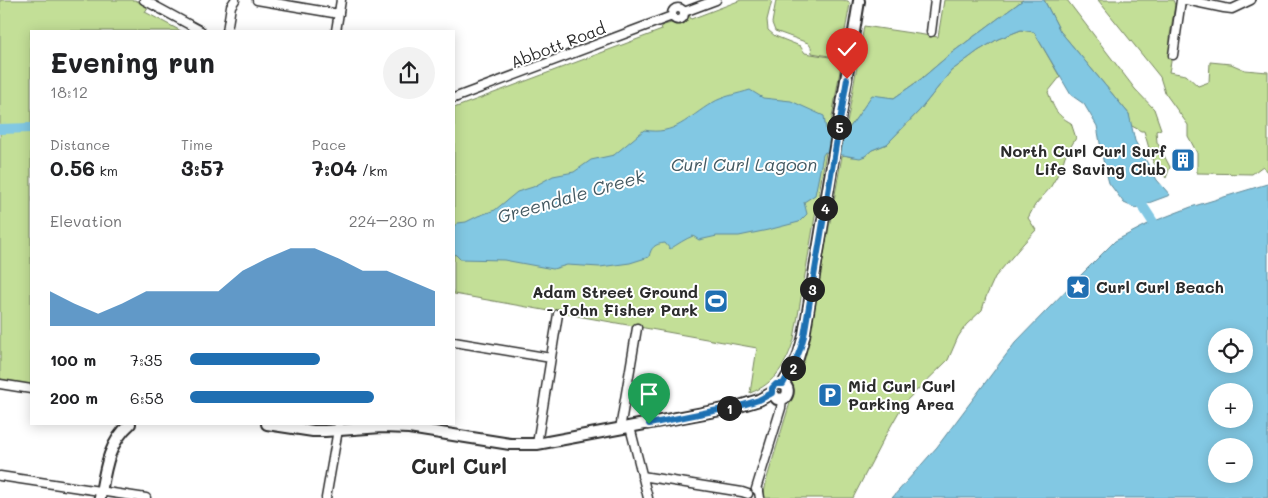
<!DOCTYPE html>
<meta charset="utf-8">
<style>
:root{--surface:#fff;--page:#f2f2f2;--text:#202124;--muted:#757577;--accent:#1f6fb2}
body{margin:0;font-family:Mali,sans-serif;background:var(--page);color:var(--text);height:100vh;display:flex;flex-direction:column;font-size:19px;white-space:nowrap}
*{box-sizing:border-box;margin:0}
p{font-size:16px;color:var(--muted)}
.icon{flex:none;width:28px;height:28px;fill:none;stroke:currentColor;stroke-width:2;stroke-linecap:round;stroke-linejoin:round}
.map{position:relative;flex:1;overflow:hidden}
.sheet{position:absolute;left:30px;top:30px;width:425px;height:395px;display:flex;flex-direction:column;background:var(--surface);border-radius:0px;box-shadow:0 2px 12px #0003}
.sheet>*{flex:none}
.buttons{position:absolute;left:1208px;top:328px;display:grid;gap:10px}
.buttons a{display:grid;place-items:center;width:45px;height:45px;border-radius:50%;background:var(--surface);box-shadow:0 2px 12px #0003;font-size:25px}
.pin{position:absolute;display:grid;place-items:center;width:42px;height:42px;color:#fff;margin:-51px -21px;border-radius:50% 50% 50% 0;rotate:-45deg;box-shadow:0 0 5px #0007}
.pin .icon{rotate:45deg}
.km{position:absolute;width:25px;height:25px;margin:-12px;border-radius:50%;background:#222;color:#fff;font-size:14px;line-height:25px;text-align:center}
.round{display:grid;place-items:center;flex:none;width:52px;height:52px;border-radius:26px;background:var(--page)}
.summary{display:flex;align-items:center;justify-content:space-between;height:85px;padding:0 20px}
h1{font-size:28px;font-weight:700;line-height:38px}
.metrics{display:grid;grid-template-columns:repeat(3,1fr);gap:8px;height:85px;padding:5px 20px}
.metrics div{display:grid;align-content:center}
.metrics b{font-size:21px;font-weight:700}
.metrics small{font-size:14px;font-weight:400}
.metrics p{font-size:14px}
.chart{height:140px;padding:10px 20px}
.chart p{display:flex;justify-content:space-between}
.chart svg{width:100%;height:90px;margin-top:5px;fill:var(--accent);opacity:.7}
ul{padding:0 20px;list-style:none;font-size:16px}
li{display:grid;grid-template-columns:80px 60px 1fr;align-items:center;height:38px}
li i{height:12px;border-radius:6px;background:var(--accent)}
.map>svg:first-child{display:block}
.green{fill:#c3df97;stroke:#778561}
.water{fill:#82c8e3;stroke:#5f8999;fill-rule:evenodd}
.lines{fill:none;stroke-linecap:round;stroke-linejoin:round}
.river{stroke:#82c8e3;stroke-width:10}
.minor-casing{stroke:#2b2b2b;stroke-width:11}
.major-casing{stroke:#2b2b2b;stroke-width:14}
.minor{stroke:#fff;stroke-width:8}
.major{stroke:#fff;stroke-width:10}
.route-casing{stroke:#fff;stroke-width:10}
.route{stroke:#1f6fb2;stroke-width:6}
.labels{text-anchor:middle;stroke-width:4;stroke-linejoin:round;paint-order:stroke}
.street-label{font-size:16px;fill:#2b2b2b;stroke:#fff}
.poi-label{font-size:16px;font-weight:bold;fill:#2b2b2b;stroke:#fff;text-anchor:end}
.water-label{font-size:18px;font-style:italic;fill:#455a62;stroke:#fff}
.district-label{font-size:21px;font-weight:bold;fill:#2b2b2b;stroke:#fff}
</style>
<div class="map">
<svg width="1268" height="498" viewBox="0 0 1268 498">
<rect width="100%" height="100%" fill="#fff"/>
<filter id="ink" filterUnits="userSpaceOnUse"><feTurbulence type="fractalNoise" baseFrequency=".02" numOctaves="2"/><feDisplacementMap in="SourceGraphic" scale="10" xChannelSelector="R" yChannelSelector="G"/><feConvolveMatrix kernelMatrix="1 2 1 2 8 2 1 2 1" color-interpolation-filters="sRGB"/></filter>
<g filter="url(#ink)">
<path class="green" d="M0,0H135L148,7L145,12L181,31H31V385L0,379Z
M741,0H772L767,20L768,30L775,36L800,46L805,53L842,59L794,339C787,363 775,384 750,393L757,348L454,294V108L662,30L661,26C672,22 680,23 689,15L691,19Z
M776,0H842L848,1L850,4L840,58L812,53L811,47L808,43L775,31L772,23Z
M944,0H1023L949,55L921,79L894,98L872,96L848,130L846,129L864,26L938,37Z
M1044,0H1067L1135,89L1154,109L1161,129L1156,131L1157,142L1170,167L1166,178L1153,162L1144,131H1141L1130,125L1129,114L1060,31Z
M1098,0H1173L1175,5L1170,35L1171,62L1169,72L1186,75L1198,86L1209,82L1210,62L1231,64L1245,70L1268,72V172L1263,166L1252,174L1197,173V153L1188,136V125L1165,93L1160,77Z
M1021,30L1034,32L1060,77L1048,92C1054,108 1055,114 1071,123L1076,138L1065,156L1061,169L1050,188L1035,205L1028,218L1036,230L1023,244L995,277L986,297L982,310L966,325L958,337L948,360L904,403L883,440L853,498H763L767,478L792,396L790,382L799,370L807,348L842,156L845,155L851,157L865,156L872,150L887,144L920,110L951,71L978,51L998,39Z"/>
<path class="water" d="M1023,0H1044L1060,31L1129,114L1135,141L1157,180L1170,195L1135,208L1124,203L1109,183L1103,160L1097,126L1084,104L1071,95L1034,32L1021,30L998,39L978,51L951,71L920,110L887,144L872,150L865,156L860,158L825,152L823,155L815,195L804,202L807,214L799,222L768,230L739,236H717L699,240L693,236C685,239 678,244 670,249L665,243C655,244 651,247 649,257L630,263L600,267L567,265L553,269L504,260L460,259L456,255L454,254V226L458,223L466,222L478,216L495,210L517,192L533,187L553,176L574,172L591,160L614,155L644,130C675,136 688,117 712,103C723,96 738,94 750,90L763,98L791,101L824,116L826,130L828,132L830,129L848,130L872,95L894,98L921,79L949,55Z
M1267,184L1268,185V498H892L937,447L1015,343L1080,276L1115,241L1152,222L1191,207ZM1216,336H1244V364H1216ZM1216,391H1244V419H1216ZM1216,446H1244V474H1216Z"/>
<g class="lines">
<path class="river" d="M0,129L31,128
M1133,196L1142,205L1153,222"/>
<g class="minor-casing">
<path id="minor" d="M144,0L201,31
M257,0L339,14
M1186,0L1224,8L1232,9L1251,0
M672 14a6 6 0 1 1 12 0a6 6 0 1 1-12 0Z
M684,12L716,0
M227,31L231,6L235,0
M336,31L341,0
M931,32L935,0
M1173,55L1181,0
M454,98L672,16
M454,342L551,358
M0,384L31,389
M630,427L648,498
M620,429L637,328
M537,444L558,314
M0,476L146,498
M642,476L742,492L748,494
M756,489L781,408L782,399
M756,489L759,492L760,498
M326,498L339,424"/>
</g>
<g class="major-casing">
<path id="major" d="M783,384L798,358L804,336L859,1
M772,393L777,399L785,398C789,393 789,387 783,384
M267,424L313,431H325L382,427L409,428L510,444H537L736,407L759,400L772,393
M100,498C105,471 108,443 130,424"/>
</g>
<use href="#minor" class="minor"/>
<use href="#major" class="major"/>
</g>
</g>
<g class="lines" filter="url(#ink)">
<g class="route-casing">
<path id="route" d="M649,424L743,405L759,400L772,393V388L776,384H783C793,366 799,357 804,336L847,79"/>
</g>
<use href="#route" class="route"/>
</g>
<defs>
<g id="building-square" transform="scale(1.25)"><rect x="-9" y="-9" width="18" height="18" rx="4" fill="#1f6fb2" stroke="#fff"/><path d="M-4-6H4V6H1V3H-1V6H-4ZM-2.5-4.3h1.7v1.8h-1.7ZM.8-4.3h1.7v1.8H.8ZM-2.5-1h1.7V.8h-1.7ZM.8-1h1.7V.8H.8Z" fill="#fff"/></g>
<g id="sight-square" transform="scale(1.25)"><rect x="-9" y="-9" width="18" height="18" rx="4" fill="#1f6fb2" stroke="#fff"/><path d="M0-6L1.8-2.2L6-1.7L2.9 1.2L3.7 5.4L0 3.3L-3.7 5.4L-2.9 1.2L-6-1.7L-1.8-2.2Z" fill="#fff"/></g>
<g id="stadium-square" transform="scale(1.25)"><rect x="-9" y="-9" width="18" height="18" rx="4" fill="#1f6fb2" stroke="#fff"/><path d="M0-5a6.5 5 0 1 0 0 10a6.5 5 0 1 0 0-10ZM-3.5-1.8h7v3.6h-7Z" fill="#fff"/></g>
<g id="parking-square" transform="scale(1.25)"><rect x="-9" y="-9" width="18" height="18" rx="4" fill="#1f6fb2" stroke="#fff"/><path d="M-3.5-5.5H1a3.5 3.5 0 0 1 0 7H-1V5.5H-3.5ZM-1-3.4V-.6H.8a1.4 1.4 0 0 0 0-2.8Z" fill="#fff"/></g>
</defs>
<g fill-rule="evenodd">
<use href="#building-square" x="1183" y="160"/>
<use href="#sight-square" x="1078" y="287"/>
<use href="#stadium-square" x="716" y="301"/>
<use href="#parking-square" x="830" y="395"/>
</g>
<g class="labels">
<g class="street-label">
<text transform="translate(558 45) rotate(-21)" y="6">Abbott Road</text>
</g>
<g class="poi-label">
<text x="1166" y="157">North Curl Curl Surf<tspan x="1166" dy="18">Life Saving Club</tspan></text>
<text x="1096" y="293" text-anchor="start">Curl Curl Beach</text>
<text x="698" y="298">Adam Street Ground<tspan x="698" dy="18">- John Fisher Park</tspan></text>
<text x="848" y="392" text-anchor="start">Mid Curl Curl<tspan x="848" dy="18">Parking Area</tspan></text>
</g>
<g class="water-label">
<text x="744" y="171">Curl Curl Lagoon</text>
<text transform="translate(571 197) rotate(-16)" y="6">Greendale Creek</text>
</g>
<g class="district-label">
<text x="459" y="474">Curl Curl</text>
</g>
</g>
</svg>
<div class="buttons">
<a><svg class="icon" aria-label="locate" viewBox="0 0 24 24"><circle cx="12" cy="12" r="6"/><path d="M12 2v4M12 18v4M2 12h4M18 12h4"/></svg></a>
<a>+</a>
<a>−</a>
</div>
<div class="pin" style="left:649px;top:424px;background:#1e9e55"><svg class="icon" aria-label="arrive" viewBox="0 0 24 24"><path d="M6 21V4h12l-3 4 3 4H6"/></svg></div>
<div class="pin" style="left:847px;top:79px;background:#d93025"><svg class="icon" aria-label="check" viewBox="0 0 24 24"><path d="M5 12l5 5 9-10"/></svg></div>
<b class="km" style="left:729px;top:408px">1</b>
<b class="km" style="left:793px;top:368px">2</b>
<b class="km" style="left:812px;top:289px">3</b>
<b class="km" style="left:825px;top:208px">4</b>
<b class="km" style="left:839px;top:127px">5</b>
<section class="sheet">
<div class="summary"><div><h1>Evening run</h1><p>18:12</p></div><a class="round"><svg class="icon" aria-label="share" viewBox="0 0 24 24"><path d="M12 15V3M7 8l5-5 5 5M5 13v7h14v-7"/></svg></a></div>
<div class="metrics">
<div><p>Distance</p><b>0.56<small> km</small></b></div>
<div><p>Time</p><b>3:57</b></div>
<div><p>Pace</p><b>7:04<small> /km</small></b></div>
</div>
<div class="chart"><p><span>Elevation</span>224–230 m</p>
<svg viewBox="0 0 160 44" preserveAspectRatio="none"><path d="M0 44V27L10 33L20 38L30 33L40 27L50 27L60 27L70 27L80 17L90 11L100 6L110 6L120 11L130 17L140 17L150 22L160 27V44z"/></svg>
</div>
<ul>
<li><b>100 m</b>7:35<i style="width:53%"></i></li>
<li><b>200 m</b>6:58<i style="width:75%"></i></li>
</ul>
</section>
</div>
